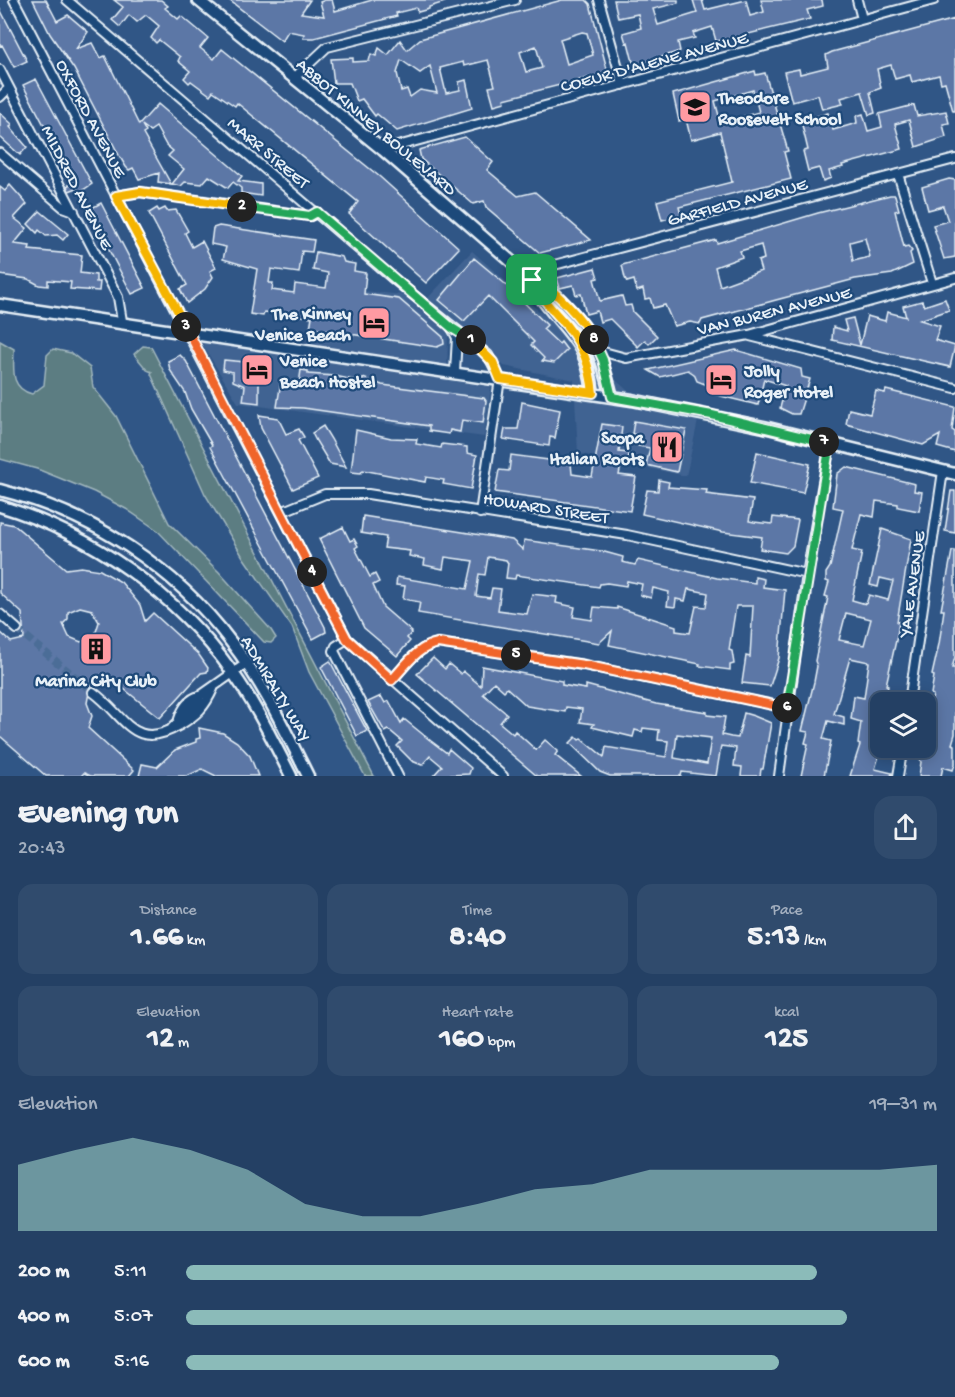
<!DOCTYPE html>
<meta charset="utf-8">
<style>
:root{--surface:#244064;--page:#304b6d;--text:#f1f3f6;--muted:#a3afbf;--line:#415978;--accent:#8bbbb9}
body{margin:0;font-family:"Gochi Hand",sans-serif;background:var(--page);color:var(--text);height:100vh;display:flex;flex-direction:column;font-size:22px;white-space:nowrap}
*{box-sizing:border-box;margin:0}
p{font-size:20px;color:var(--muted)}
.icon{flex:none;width:33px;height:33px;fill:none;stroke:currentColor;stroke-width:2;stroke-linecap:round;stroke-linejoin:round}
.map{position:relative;height:776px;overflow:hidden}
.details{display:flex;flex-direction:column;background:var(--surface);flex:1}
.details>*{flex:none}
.tools{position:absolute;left:870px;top:692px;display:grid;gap:12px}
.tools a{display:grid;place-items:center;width:66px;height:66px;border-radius:12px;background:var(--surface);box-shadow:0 3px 15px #0003,0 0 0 2px var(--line);font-size:30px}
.pin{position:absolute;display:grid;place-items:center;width:51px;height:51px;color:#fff;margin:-26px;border-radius:12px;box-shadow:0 3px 9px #0006}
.km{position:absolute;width:30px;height:30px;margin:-15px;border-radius:50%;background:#222;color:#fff;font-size:16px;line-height:30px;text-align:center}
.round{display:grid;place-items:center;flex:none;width:63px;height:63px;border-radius:18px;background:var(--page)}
.headline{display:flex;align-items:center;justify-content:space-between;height:102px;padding:0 18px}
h1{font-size:33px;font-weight:800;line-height:45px}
.metrics{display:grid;grid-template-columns:repeat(3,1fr);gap:9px;height:102px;padding:6px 18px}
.metrics div{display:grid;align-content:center;border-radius:15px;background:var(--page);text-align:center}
.metrics b{font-size:30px;font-weight:800}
.metrics small{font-size:16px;font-weight:400}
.metrics p{font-size:16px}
.chart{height:168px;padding:12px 18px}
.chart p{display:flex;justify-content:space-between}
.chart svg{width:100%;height:108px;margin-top:6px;fill:var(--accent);opacity:.7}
ul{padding:0 18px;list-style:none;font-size:20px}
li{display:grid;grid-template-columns:96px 72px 1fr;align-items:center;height:45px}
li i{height:15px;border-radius:8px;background:var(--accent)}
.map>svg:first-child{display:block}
.built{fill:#406392}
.green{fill:#5b7d82;stroke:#a2b7bd;stroke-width:1.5}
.building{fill:#5c77a6;stroke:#e8f1f8;stroke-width:1.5;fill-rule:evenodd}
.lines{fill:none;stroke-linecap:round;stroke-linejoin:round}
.street-tunnel{stroke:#4c6d97;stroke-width:8;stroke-dasharray:8 4;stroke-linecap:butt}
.street-casing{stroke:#e8f1f8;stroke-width:12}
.secondary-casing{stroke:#e8f1f8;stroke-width:15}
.street{stroke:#1f4a7a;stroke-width:8}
.secondary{stroke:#1f4a7a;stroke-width:10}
.split-1-casing{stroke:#fff;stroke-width:12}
.split-2-casing{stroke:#fff;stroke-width:12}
.split-3-casing{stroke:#fff;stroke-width:12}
.split-4-casing{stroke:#fff;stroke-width:12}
.split-5-casing{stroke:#fff;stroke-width:12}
.split-6-casing{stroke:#fff;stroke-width:12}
.split-7-casing{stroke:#fff;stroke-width:12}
.split-8-casing{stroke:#fff;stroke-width:12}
.split-9-casing{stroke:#fff;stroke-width:12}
.split-1{stroke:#f5b400;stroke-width:8}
.split-2{stroke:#22a559;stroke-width:8}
.split-3{stroke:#f5b400;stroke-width:8}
.split-4{stroke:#f0652b;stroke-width:8}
.split-5{stroke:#f0652b;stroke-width:8}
.split-6{stroke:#f0652b;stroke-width:8}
.split-7{stroke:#22a559;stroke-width:8}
.split-8{stroke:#22a559;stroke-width:8}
.split-9{stroke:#f5b400;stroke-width:8}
.labels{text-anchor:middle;stroke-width:4.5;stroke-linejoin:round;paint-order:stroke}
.street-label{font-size:18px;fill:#e8f1f8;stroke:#1f4a7a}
.poi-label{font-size:18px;font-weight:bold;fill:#e8f1f8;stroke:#1f4a7a;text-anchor:start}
</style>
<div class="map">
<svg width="955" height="776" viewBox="0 0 955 776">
<rect width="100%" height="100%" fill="#305686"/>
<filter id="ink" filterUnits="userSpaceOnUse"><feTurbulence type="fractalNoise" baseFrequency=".0167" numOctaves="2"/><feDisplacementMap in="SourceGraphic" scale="12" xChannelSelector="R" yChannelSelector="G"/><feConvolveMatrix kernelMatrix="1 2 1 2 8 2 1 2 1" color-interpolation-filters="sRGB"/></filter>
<g filter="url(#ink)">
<path class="built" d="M472,251L628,391L701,407L686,476L578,453L574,380L504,366L427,299Z
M313,286L404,295L448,331L447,380L491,387L484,437L238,403L201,342L306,357Z"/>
<path class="green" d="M0,341L14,349C14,368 9,388 32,394L44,385L47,355L53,349L71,353L90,368L93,387L116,416L169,523L219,572L271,630L276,638L271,643L264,642L157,530L126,509L94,492L37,469L0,459Z
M143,346L151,347L374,776H365L309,672L292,627L243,557L205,494L151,374L152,372L147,370L134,354Z"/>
<path class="building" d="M33,0H46L57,21L68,15L88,32L76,49L92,43L100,58L105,56L139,125L158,104L242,176L238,181L261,184V196L241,193V188L233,182L228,188L209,176L202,184L185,182L181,186L172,184L184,169L168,156L173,151L166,145L156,127L150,131L142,125L146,132L143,134L171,184L158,182L159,173L139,179L133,168L129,170L126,167L120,157L74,69L50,34Z
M114,0H161L168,6L165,8L178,19L181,16L184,18L208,38L200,48L214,59L222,49L380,177L459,248L426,283L349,214L358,202L237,103L235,106L213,91L210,95L191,81L189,83L184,78L190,71L178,61L180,57L159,40L156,43L151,38L159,26L146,15L137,22L129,15L120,27L112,20L123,7Z
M229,0H310L301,13L324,16L320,2L325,0H332L335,11L372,0H445V2L429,7V9L418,12L416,8L396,13L397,16L314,38H303L304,34L288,31L282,41Z
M562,0H586L590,4L608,73L504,99L505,102L494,105L489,87L495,86L488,60L464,66L463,62L440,68L446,93L460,90L459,82L466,80L472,108L397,131L377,114L375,116L362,99L357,101L350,83H334L331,59L353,58V62L369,61L371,54L376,56L379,48L388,55L400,40L407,50L420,39ZM582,32L587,33L593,55L567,64L560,39ZM536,46L542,68L526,72L520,52ZM401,60L420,73L430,66L437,93L420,90L410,97L407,89L401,91L397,73Z
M614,0H678V3L653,9L658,25L697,13L693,0H702L705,10L746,0L750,16L764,12L761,0H822L823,6L807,10L810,19L723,40L716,41L712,27L693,33L695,38L678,42L680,51L634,66L628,42L626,43L623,33L641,28L638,14L618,18Z
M0,9L27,61L14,67L2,45L0,46Z
M955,19V111H953L945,82L941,83L939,75L912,82L910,75L895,79L891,65L877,69L881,88L870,92L875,113L869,115L862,92L841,98L843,104L822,109L818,95L792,102L784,72L799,69L800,74L828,67L826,55L832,52Z
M755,71L756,75L765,73L788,151L784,152L791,179L679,207L681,215L662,220L657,201L732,182L720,132L691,140L686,119L679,121L673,94ZM753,90L759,112L721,123L715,101Z
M36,79L92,184L80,192L77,188L69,191L67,186L74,182L23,85Z
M914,105L917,116L946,111L949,123L943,124L946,137L916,147L909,120L895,124L902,149L842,165L843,167L829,171L831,178L823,181L819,168L808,171L803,151L808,150L801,121L828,113L833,130L857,123L856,116L863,114L868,131L882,127L879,114Z
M0,113L12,124L10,127L27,147L20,155L0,137Z
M465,137L493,162L487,170L518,196L535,192L591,240L540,253L486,207L484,201L473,204L421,159L419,150Z
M949,179L955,180V257L944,259L933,225L948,221L943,206L928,210L922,187Z
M10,185L27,204L14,218L27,228L14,244L30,246L29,250L82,255L80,273L96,275V282H100L99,291L70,289L71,282L48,280V286L39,285L28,279L0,275V187L5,191Z
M890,195H895L899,210L895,211L904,247L908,246L912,251L910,253L913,264L892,274L855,279L776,300L702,320L700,324L690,322L674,326L665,305L653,308L650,298L645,299L643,289L637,291L634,280L627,282L625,278L622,265L716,240L717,243L818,213ZM865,238L870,257L853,261L850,242ZM761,245L764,259L758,261L761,271L720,286L715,267L742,257L740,251Z
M101,203L145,288L132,294L88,210Z
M157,208L159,211L165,208L167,211L176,210L188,231L185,233L192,247L202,241L216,268L210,271L213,277L205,289L187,303L180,289L187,285L149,213Z
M40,211L68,234L63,240L57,235L46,236L39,230L37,233L28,224Z
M219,226L314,240L312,252L302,251L299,273L271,269L269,283H273L272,290L294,293L295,284L326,288L328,273L313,270L316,252L342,257L344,262L355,264L354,271L366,273L364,294L399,299L443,337L444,344L437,347L310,328L312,317L264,312L263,316L250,314L257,269L223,259L226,247L211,244L213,228Z
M474,258L504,283L547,325L543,329L559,344L561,342L567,350L554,363L542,361L544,358L531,345L534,342L488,296L464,321L439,300Z
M595,268L598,278L594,279L600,301L622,296L625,306L631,305L633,312L657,336L649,344L645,340L638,347L610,319L600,322L597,311L586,314L581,294L576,295L573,285L560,288L557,278Z
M945,299L949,310L920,320L940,326L935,340L955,346L950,367L832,340L833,327L847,331L844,320L853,318L860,345L867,316L885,321L887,312L906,317L903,306L922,301L924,306Z
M736,350L801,369L802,377L810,379L799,414H792L780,408L786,386L764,379L758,405L712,394L710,386L697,381L694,374L688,370L660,377L648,370Z
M180,355L186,361L325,627L326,632L313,639L210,447L212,445L191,409L185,392L170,370L168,361Z
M224,360L267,364L265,379L259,378V403L243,401L245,386L233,381V372L223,370Z
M301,370L308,371V374L335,376L363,382V378L382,385L484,398L486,401L483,423L462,420L460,432L450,430L449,434L429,431V426L303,408L277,407L281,381L299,384Z
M886,390L955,407L952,430L955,432V452L937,447L940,435L923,445L846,424L849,409L870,414L876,391L885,393Z
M522,402L560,410L555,438L550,437L549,446L503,439L505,429H518Z
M259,415L278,418L286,434L299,429L304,437L298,440L318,478L293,489L261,428Z
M634,421L686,430L677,472L646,465L650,448L638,446L640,435L632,434Z
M602,424L622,427L619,452L629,453L628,461L622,460L619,475L636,477L630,511L495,492L499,470L509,471L511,455L571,463L572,474L592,477Z
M323,426L331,439L346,467L330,464L316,441L312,433Z
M356,430L391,438L417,439L416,444L441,448L442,444L467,447V453L477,455L471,489L443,484L444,480L426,477L425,482L363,470L361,473L351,472Z
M757,452L810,464L803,493L750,483Z
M846,467L915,484L914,491L922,492L919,511L898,507V504L876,501L874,517L861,514L852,550L862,552L852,600L866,604L869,595L888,600L893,581L880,578L878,587L870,585L882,529L911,539L897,622H899L897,636L886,685L888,686L885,702H880V731L876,752L880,753L875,769L892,773L891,776H850L860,745L858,744L861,722L851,719L854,696L864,698L869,662L850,658L834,714L844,717V725L828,721L823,739L831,741L824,776H801L808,744L805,743L808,732L802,731L814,682L817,666L815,661L828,597L825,596L829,582L826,581V573L830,567L843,509L833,507L837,474ZM846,613L871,619L864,645L839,640Z
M659,480L669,482L668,487L707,490L706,494L753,500L749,521L754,522L772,524L773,517L798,520L793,546L786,553L760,549L762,537L723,532L642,514L647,490L658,491Z
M951,491H955V533L945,531Z
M363,516L512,540L523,550L524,540L601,551L623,557L622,562L635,565L638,560L717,578L755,583V577L764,579L763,587L785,590L779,658L770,686L742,683L746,656L750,657L753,606H736L729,650L732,651L734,664L730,665V670L699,666L700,664L609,645L612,631L599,643L418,613L420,602L403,599L405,586L396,585L397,577L467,589L473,561L445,557L443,569L424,565L425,559L409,556L410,551L384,548L386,537L361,533ZM488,557L506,560L508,563L506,578L515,579L516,575L599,587L600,584L607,583L626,586L627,581L642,584L640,595L651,598L653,588L669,592L667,606L675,607L676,599L685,601L688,589L708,593L706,607L696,606L690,633L676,631V626L617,607V609L594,607L592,620L573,617L575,607L556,603L557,597L532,594L527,614L498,610L501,589L492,588L490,598L476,596L479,574L485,575Z
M0,522L14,525L66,569L81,567L100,570L121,582L140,605L145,621L153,613L199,655L208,668L207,672L201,673L160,718L108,676L91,681L87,703L92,716L88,728L134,770L129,776H91L84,773L81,776H46L0,736V632L11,642L24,639L22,613L0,593ZM80,607L92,610L99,622L95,635L81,642L69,637L63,624L68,619V612Z
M343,527L350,541L354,539L358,546L355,548L370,577L375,574L379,582L373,585L383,607L412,632L407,638L410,641L397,656L364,628L319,539Z
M952,551H955V657L952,668H955V734L952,744L955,745V764L953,770L943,767L941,776H919L921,762L919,757L921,749L926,747V727L933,695L931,694L934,676L932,675L939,644L944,610H941Z
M433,658L445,669L449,664L461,674L463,671L481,686L482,666L562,681V685L586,689V685L656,704L707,712V715L725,717L722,735L731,737L738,738L744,713L754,716L771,723L763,769H761L760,776H741L742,767L734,766L736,748L721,746L716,776L682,772L681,776H610L600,772L570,743L576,737L579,740L581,738L604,757L606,747L666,757L668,741L658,740L659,730L643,728L642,732L635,730L633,737L592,727L594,724L580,722L582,709L566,707L565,712L527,706L507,688L504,691L494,682L483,694L507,714L500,723L513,734L515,731L536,750L545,740L558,751L555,755L581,776H537L417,674ZM677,734L711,738L707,764L674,758Z
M330,661L367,731L357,736L321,667Z
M381,696L385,703L389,701L401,723L404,719L431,741L447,753L449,749L471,768L469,774L433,776L442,766L430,756L422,765L412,761L397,746L402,741L389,730L385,732L368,702Z
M199,728L223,733L237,742L250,756L258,776H216L202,769L187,776H139L142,764L157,767L175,750L196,742V739L200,738Z"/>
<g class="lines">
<path class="street-tunnel" d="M17,629L93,692"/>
<g class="street-casing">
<path id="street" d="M14,0L347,639L503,776
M67,0L391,277L488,355L500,379L480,513
M599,0L623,85
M857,0L862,19
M0,70L118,297L122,321
M294,78L327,47L515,0
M0,97L9,88
M383,150L934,0
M0,153L63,207L74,211
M898,174L932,283
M116,196L140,192L310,216L317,212
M527,275L543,268L955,159
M452,328L457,338L455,371
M750,336L955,388
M600,351L626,358L749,335L955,278
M281,512L325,494H368L627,535L807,574
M0,614L17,629
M347,639L336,646L334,651L398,776
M392,680C406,665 417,647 438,643L584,665L788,708
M93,692C126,716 133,753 180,725C197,715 205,707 213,689
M909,702L943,471
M179,719C182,709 189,698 200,696
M172,728L198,702L200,696L247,663
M779,776L807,574L830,443
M898,776L903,747"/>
</g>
<g class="secondary-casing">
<path id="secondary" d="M198,0L383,150L527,275C533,281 534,288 539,295C567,334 587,340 593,393
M532,280L543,282C586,326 597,335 612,397
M0,305L632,400L764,427L955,474
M0,490C91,513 175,567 231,642C263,683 285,730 308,776
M0,506C92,534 177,594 233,673C256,705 273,741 291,776"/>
</g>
<use href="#street" class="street"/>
<use href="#secondary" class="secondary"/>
</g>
</g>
<g class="lines" filter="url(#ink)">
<g class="split-1-casing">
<path id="split-1" d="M471,340L493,362L500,379L593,393C590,366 583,346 566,325C553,310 540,298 532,280"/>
</g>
<g class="split-2-casing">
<path id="split-2" d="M242,207L310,216L317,212L452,328L471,340"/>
</g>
<g class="split-3-casing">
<path id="split-3" d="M186,327L116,196L140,192L242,207"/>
</g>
<g class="split-4-casing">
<path id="split-4" d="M186,327L312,572"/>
</g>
<g class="split-5-casing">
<path id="split-5" d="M312,572L347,639L392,680C406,665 417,647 438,643L516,655"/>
</g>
<g class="split-6-casing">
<path id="split-6" d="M516,655L584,665L787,708"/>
</g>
<g class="split-7-casing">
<path id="split-7" d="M787,708L830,443L824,442"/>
</g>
<g class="split-8-casing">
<path id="split-8" d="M594,340L603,360L612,397L712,415L824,442"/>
</g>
<g class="split-9-casing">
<path id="split-9" d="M532,280C552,284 584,322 594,340"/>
</g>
<use href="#split-1" class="split-1"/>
<use href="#split-2" class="split-2"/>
<use href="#split-3" class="split-3"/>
<use href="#split-4" class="split-4"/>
<use href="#split-5" class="split-5"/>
<use href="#split-6" class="split-6"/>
<use href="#split-7" class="split-7"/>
<use href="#split-8" class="split-8"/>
<use href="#split-9" class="split-9"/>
</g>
<defs>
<g id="school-square" transform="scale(1.725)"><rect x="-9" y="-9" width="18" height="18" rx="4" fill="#ff9aa2" stroke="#1f4a7a"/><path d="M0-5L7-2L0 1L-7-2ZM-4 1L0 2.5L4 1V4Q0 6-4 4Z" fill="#111"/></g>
<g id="hotel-square" transform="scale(1.725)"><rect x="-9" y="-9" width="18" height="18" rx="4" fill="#ff9aa2" stroke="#1f4a7a"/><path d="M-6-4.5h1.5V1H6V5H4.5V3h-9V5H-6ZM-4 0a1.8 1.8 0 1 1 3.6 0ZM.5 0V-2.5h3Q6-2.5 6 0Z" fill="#111"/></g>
<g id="restaurant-square" transform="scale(1.725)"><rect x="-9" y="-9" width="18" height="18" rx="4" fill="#ff9aa2" stroke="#1f4a7a"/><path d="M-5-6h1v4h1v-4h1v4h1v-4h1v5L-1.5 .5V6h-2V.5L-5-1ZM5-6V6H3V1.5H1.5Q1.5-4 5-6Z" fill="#111"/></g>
<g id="building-square" transform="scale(1.725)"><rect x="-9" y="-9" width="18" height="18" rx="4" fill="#ff9aa2" stroke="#1f4a7a"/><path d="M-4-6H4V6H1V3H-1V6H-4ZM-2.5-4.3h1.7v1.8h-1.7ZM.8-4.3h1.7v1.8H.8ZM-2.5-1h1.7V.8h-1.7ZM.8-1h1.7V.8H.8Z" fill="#111"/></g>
</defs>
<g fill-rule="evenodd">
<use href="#school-square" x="695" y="107"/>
<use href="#hotel-square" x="374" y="323"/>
<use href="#hotel-square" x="257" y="370"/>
<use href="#hotel-square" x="721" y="380"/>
<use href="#restaurant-square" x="667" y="447"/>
<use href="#building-square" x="96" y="649"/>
</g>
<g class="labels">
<g class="street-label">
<text transform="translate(654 61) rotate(-15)" y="6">COEUR D'ALENE AVENUE</text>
<text transform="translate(92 118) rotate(62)" y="6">OXFORD AVENUE</text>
<text transform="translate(377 126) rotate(40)" y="6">ABBOT KINNEY BOULEVARD</text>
<text transform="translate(269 152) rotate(40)" y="6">MARR STREET</text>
<text transform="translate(78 187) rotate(63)" y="6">MILDRED AVENUE</text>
<text transform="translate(737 201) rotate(-15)" y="6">GARFIELD AVENUE</text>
<text transform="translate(774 310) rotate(-14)" y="6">VAN BUREN AVENUE</text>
<text transform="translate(546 507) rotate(9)" y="6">HOWARD STREET</text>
<text transform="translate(911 584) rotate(-82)" y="6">YALE AVENUE</text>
<text transform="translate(277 688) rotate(59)" y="6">ADMIRALTY WAY</text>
</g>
<g class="poi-label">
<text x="718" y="103">Theodore<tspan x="718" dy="21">Roosevelt School</tspan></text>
<text x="351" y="319" text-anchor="end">The Kinney<tspan x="351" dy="21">Venice Beach</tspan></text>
<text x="280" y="366">Venice<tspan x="280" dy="21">Beach Hostel</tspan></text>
<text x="744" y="376">Jolly<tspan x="744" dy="21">Roger Hotel</tspan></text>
<text x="644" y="443" text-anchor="end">Scopa<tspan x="644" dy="21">Italian Roots</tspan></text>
<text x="96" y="686" text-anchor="middle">Marina City Club</text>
</g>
</g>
</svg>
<div class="tools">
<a><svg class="icon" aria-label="layers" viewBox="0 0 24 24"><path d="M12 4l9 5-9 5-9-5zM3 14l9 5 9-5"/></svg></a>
</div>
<div class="pin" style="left:532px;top:280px;background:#1e9e55"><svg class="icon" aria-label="arrive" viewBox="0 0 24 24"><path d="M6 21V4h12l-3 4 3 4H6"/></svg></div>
<b class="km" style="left:471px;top:340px">1</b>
<b class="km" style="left:242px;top:207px">2</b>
<b class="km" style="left:186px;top:327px">3</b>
<b class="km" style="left:312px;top:572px">4</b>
<b class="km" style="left:516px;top:655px">5</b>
<b class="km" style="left:787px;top:708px">6</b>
<b class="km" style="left:824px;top:442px">7</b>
<b class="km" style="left:594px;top:340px">8</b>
</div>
<section class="details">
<div class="headline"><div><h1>Evening run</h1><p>20:43</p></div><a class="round"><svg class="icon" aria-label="share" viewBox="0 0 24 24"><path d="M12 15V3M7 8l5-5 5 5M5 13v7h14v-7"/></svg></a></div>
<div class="metrics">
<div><p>Distance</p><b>1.66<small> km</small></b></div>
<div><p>Time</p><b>8:40</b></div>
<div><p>Pace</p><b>5:13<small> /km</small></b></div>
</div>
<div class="metrics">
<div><p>Elevation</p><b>12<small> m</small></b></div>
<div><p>Heart rate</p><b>160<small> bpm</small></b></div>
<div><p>kcal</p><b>125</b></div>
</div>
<div class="chart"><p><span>Elevation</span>19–31 m</p>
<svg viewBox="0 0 160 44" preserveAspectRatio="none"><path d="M0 44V17L10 11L20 6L30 11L40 19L50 33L60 38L70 38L80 33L90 27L100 25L110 19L120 19L130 19L140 19L150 19L160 17V44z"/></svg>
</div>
<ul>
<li><b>200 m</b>5:11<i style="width:84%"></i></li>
<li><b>400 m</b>5:07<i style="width:88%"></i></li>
<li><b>600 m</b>5:16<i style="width:79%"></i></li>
</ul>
</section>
